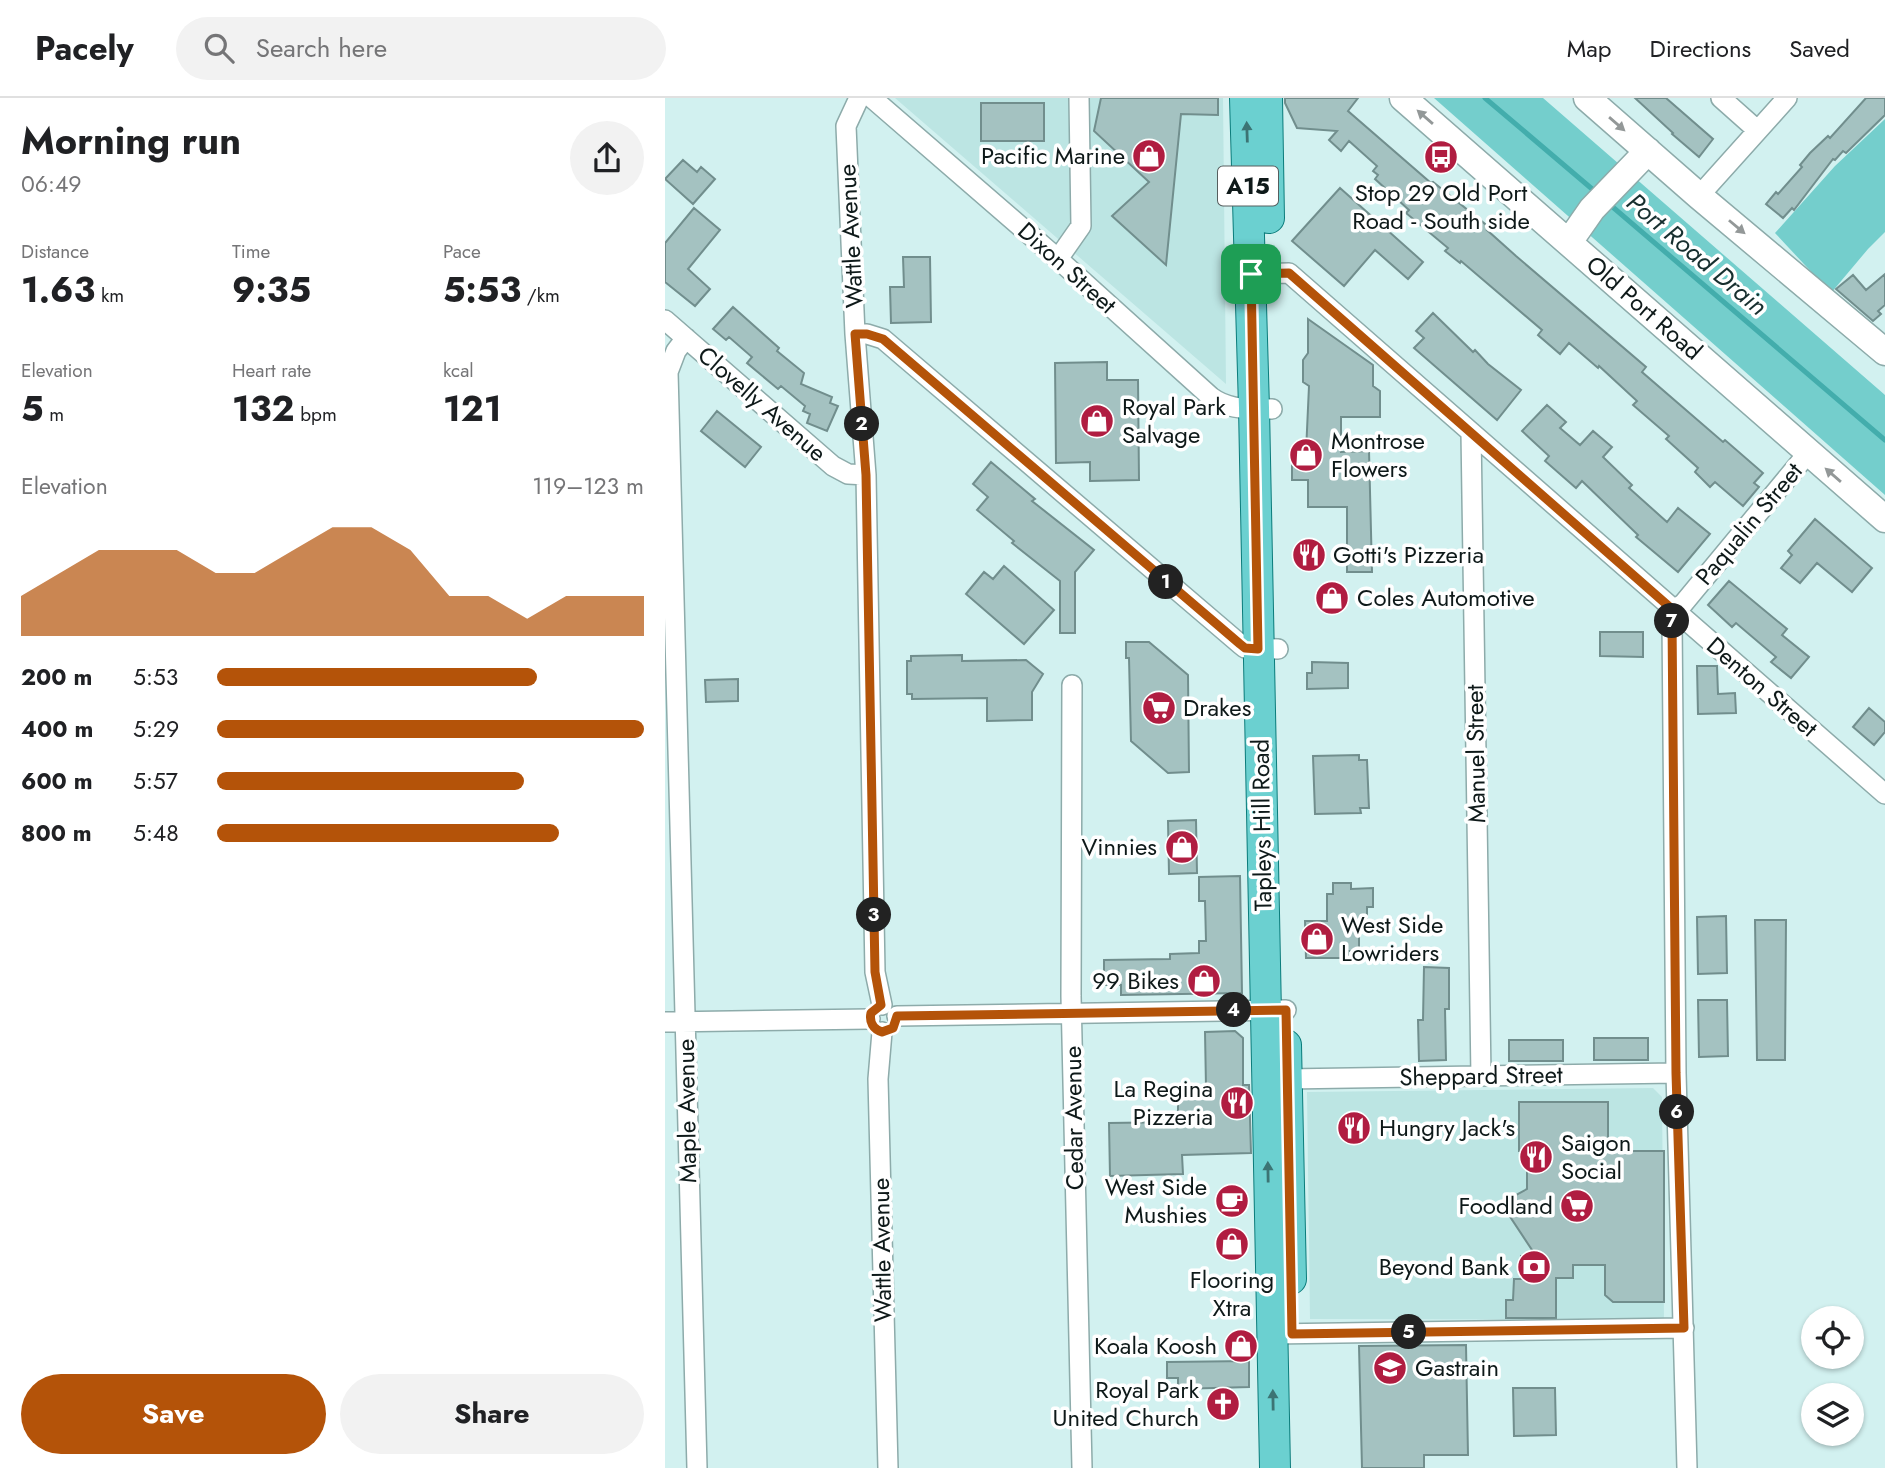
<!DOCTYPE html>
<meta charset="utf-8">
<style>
:root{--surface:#fff;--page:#f2f2f2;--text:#202124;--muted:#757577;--line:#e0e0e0;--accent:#b45309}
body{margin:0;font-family:Jost,sans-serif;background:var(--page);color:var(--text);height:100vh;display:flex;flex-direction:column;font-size:26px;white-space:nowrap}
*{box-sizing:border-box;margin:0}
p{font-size:23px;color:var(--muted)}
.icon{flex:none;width:38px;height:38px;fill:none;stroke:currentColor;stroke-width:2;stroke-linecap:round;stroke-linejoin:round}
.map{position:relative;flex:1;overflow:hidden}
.sheet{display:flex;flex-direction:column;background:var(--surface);width:665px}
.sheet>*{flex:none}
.controls{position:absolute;left:1136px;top:1208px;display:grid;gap:14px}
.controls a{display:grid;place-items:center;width:63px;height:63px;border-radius:50%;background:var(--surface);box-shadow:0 2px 5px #0004;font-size:35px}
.pin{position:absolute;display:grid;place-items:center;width:60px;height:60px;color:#fff;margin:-30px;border-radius:14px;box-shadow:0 4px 10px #0006}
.km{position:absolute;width:35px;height:35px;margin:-18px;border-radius:50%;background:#222;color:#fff;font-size:19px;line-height:35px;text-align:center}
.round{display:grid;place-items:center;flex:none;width:74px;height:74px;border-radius:37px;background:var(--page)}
.overview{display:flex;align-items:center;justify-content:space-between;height:119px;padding:0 21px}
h1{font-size:38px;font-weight:700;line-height:52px}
.metrics{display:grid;grid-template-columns:repeat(3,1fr);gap:10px;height:119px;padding:7px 21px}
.metrics div{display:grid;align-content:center}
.metrics b{font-size:35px;font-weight:700}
.metrics small{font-size:19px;font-weight:400}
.metrics p{font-size:19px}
.chart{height:196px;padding:14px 21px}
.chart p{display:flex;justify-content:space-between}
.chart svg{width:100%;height:126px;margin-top:7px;fill:var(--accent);opacity:.7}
.button{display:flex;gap:14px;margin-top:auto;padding:14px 21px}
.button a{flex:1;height:80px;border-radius:42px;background:var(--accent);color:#fff;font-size:28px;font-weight:700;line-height:80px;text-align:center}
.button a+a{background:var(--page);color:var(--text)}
ul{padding:0 21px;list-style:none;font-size:23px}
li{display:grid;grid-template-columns:112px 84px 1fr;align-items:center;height:52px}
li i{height:18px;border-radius:9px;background:var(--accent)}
header{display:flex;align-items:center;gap:42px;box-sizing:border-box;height:98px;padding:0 35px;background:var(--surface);border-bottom:2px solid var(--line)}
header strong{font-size:33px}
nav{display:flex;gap:38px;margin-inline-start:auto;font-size:24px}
.search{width:490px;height:63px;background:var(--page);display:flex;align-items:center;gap:18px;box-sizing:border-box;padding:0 24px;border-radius:38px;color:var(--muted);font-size:26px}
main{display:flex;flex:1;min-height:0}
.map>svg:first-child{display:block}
.built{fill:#bce5e3}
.green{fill:#74cecc}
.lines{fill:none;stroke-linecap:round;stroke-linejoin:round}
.stream{stroke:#43adac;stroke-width:5}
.building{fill:#a4c2c1;stroke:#718e8d;stroke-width:2}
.minor-casing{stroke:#8dabaa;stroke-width:22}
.secondary-casing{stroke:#8dabaa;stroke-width:29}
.primary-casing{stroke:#0b7c7b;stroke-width:32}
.minor{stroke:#fff;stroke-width:19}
.secondary{stroke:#fff;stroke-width:26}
.primary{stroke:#6bd0d0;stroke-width:30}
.oneway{fill:#939898}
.oneway2{fill:#3c7474}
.route-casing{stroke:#fff;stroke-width:14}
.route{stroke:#b45309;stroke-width:9}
.labels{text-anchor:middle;stroke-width:7;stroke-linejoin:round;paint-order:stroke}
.shield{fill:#fff;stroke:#565e5e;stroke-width:2}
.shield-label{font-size:23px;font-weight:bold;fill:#0e1919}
.poi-label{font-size:24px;fill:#0e1919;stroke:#fff;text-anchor:end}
.street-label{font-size:24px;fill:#0e1919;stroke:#fff}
.water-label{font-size:26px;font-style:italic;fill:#172f2f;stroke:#fff}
</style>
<header>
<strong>Pacely</strong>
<div class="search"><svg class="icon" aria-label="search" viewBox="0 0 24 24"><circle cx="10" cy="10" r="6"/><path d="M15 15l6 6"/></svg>Search here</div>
<nav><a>Map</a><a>Directions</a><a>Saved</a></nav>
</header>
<main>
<section class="sheet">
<div class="overview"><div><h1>Morning run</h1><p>06:49</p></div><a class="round"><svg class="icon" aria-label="share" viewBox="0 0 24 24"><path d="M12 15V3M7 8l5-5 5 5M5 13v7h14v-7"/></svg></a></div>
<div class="metrics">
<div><p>Distance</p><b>1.63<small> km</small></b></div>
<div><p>Time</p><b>9:35</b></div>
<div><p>Pace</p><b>5:53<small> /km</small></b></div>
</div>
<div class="metrics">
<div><p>Elevation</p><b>5<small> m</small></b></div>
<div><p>Heart rate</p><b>132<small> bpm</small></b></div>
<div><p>kcal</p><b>121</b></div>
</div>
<div class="chart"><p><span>Elevation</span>119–123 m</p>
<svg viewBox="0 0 160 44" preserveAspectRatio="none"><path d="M0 44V30L10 22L20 14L30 14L40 14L50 22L60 22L70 14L80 6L90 6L100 14L110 30L120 30L130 38L140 30L150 30L160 30V44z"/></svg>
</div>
<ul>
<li><b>200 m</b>5:53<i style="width:75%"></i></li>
<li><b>400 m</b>5:29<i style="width:100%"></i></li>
<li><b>600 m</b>5:57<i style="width:72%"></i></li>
<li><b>800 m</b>5:48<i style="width:80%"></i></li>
</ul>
<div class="button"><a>Save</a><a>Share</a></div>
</section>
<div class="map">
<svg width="1220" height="1370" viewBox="0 0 1220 1370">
<rect width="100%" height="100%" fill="#d2f1f0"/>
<path class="built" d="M230,0H558L561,286Z
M988,990L997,999L999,1222L645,1221L642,994Z"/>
<path class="green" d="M769,0H878L1220,297V397Z
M1220,21V134L1203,151L1166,195L1110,135L1170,68Z"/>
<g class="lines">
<path class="stream" d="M820,0L933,96
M943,105L1220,342"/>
</g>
<path class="building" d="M436,0H553V17L516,16L501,167L447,118L484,84L429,33Z
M620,0H693L683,13L766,85L768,84L825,130L822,132L851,158L981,269L977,274L1058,344L1060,342L1098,375L1089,385L1094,389L1078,408L1050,384L1045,389L1030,374L1033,370L1001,341L1004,338L968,307L972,303L934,268L933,270L904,245L895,256L873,237L877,232L796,163L795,165L780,153L783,150L741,115L744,112L710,81L713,77L708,73L712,68L684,43L676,53L664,42L672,33L632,30L620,5Z
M970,0H1001L1048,41L1034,59L1007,36L1008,35Z
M1201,0H1220V17L1181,55L1178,53L1170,62L1168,61L1129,112L1127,110L1118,120L1101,106L1111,94L1113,96L1137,69L1135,67L1145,55L1163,38L1165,40Z
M316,5H379V43H316Z
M18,62L32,74L36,69L50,81L28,106L0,81Z
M675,90L758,164L743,181L710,152L679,188L627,143Z
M29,110L55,132L23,171L45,191L30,208L0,184V145Z
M238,159H265L266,224L226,225L225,189H239Z
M1220,176V207L1213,213L1216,216L1208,223L1171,191L1188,177L1201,192Z
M68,209L114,250L112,253L139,275L136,286L167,299L165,305L173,308L162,333L142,325L145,316L138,313L140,308L116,288L113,291L82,265L87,259L64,239L61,242L48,231Z
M768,215L808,254L810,252L823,266L856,292L832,322L749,250L759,240L751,233Z
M643,221L708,267V288L715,293V319H676V354L704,353L707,474H682V409H643V382H627V354H641L644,288L638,284V262L643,255Z
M442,264V282H473L474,382L425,383V364L391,365L390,265Z
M882,307L901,324L895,330L915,347L928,333L947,349L938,359L967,387L964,390L1002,424L1013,410L1045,436L1013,474L971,439L973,437L917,383L911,390L880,363L884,358L857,333Z
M52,313L96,349L80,369L36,333Z
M326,364L370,401L367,403L429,452L410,474V535H395V483L347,445L349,443L312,412L323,399L308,386Z
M1150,421L1207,470L1187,494L1152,465L1135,485L1116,470L1127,457L1123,453Z
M339,468L389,512L359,546L301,496L319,474L328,481Z
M1064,483L1122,531L1117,537L1144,559L1126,580L1106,564L1111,559L1071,525L1067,529L1043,507Z
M935,534H978V559L935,558Z
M461,544H484L523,577L524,674L503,675L466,643L464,560H461Z
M297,557V563L361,562L378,576L367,594V622L322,623V600L247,601V596H242V563H246V558Z
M647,564L683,565V590L642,591V575H647Z
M1032,568H1052L1053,596L1070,595L1071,615L1033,616Z
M73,581V603L41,604L40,582Z
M1204,610L1220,624V634L1209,647L1188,629Z
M694,657V662H702L704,710H695L696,715L650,716L648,658Z
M531,722L532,775L504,776L503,723Z
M575,778L577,895L456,897V887H439V862L505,861V856L534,855V843H541L540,803H534V779Z
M668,785H686V791L708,790V809H702V831H694V853H683V860H641L640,823H662V796H668Z
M1061,818L1062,875L1033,876L1032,819Z
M1090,822H1121L1120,962H1092Z
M759,869L784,870V911H780L781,962L754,963L753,922H758Z
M1033,902H1062L1063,958L1034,959Z
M570,933L578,940V987H584L586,1055L517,1057L518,1076L445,1078L444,1025L513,1024V989H541L540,934Z
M929,940H983V962H929Z
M844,942H898V963H844Z
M854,1004H943V1053H999V1204H948L940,1197V1167H908V1180H891V1220H841V1202H848L849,1181H856V1158H871L836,1105L862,1091V1053H854Z
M801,1247L803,1357H759V1370H697L694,1248Z
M584,1263V1289L513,1291V1280H502V1264Z
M848,1290H890L891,1337L849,1338Z"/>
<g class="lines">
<g class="minor-casing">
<path id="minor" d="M194,0L181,28L190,236L201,377L210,874L217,907
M207,0L393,161L546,299C565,313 584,310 607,311
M1056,0L1092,32
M1034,98L1122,0
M393,161L416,128L414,0
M586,176L624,175L1220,696
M0,222L168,368L183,376L201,377
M190,236H202L218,241L575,546L580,550L613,551
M21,240L11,253L3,274L32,1370
M806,334L816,978
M407,587L406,898L417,1370
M232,918L621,912
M0,924L205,921
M217,934L213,981L223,1370
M622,981L1011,975
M607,1236L1019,1230
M1022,1370L1011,975L1007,522L1008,512L1018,506L1143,355"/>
</g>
<g class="secondary-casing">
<path id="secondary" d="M738,0L1220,421
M922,0L1034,98L1220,254
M904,144L927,111L983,53"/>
</g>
<g class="primary-casing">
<path id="primary" d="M580,0L589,310L610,1370
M602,0L604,120
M621,947L626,1181"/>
</g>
<use href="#minor" class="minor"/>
<use href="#secondary" class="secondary"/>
<use href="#primary" class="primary"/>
</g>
<defs><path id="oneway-solid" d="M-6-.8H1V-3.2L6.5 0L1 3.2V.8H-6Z" transform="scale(1.75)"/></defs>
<g class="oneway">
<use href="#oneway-solid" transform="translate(760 19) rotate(-139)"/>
<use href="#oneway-solid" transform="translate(952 26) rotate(41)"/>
<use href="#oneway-solid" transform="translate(1072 129) rotate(40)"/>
<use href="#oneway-solid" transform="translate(1168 377) rotate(-139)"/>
</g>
<g class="oneway2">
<use href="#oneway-solid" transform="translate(582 34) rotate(-92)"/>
<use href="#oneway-solid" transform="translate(603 1074) rotate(-91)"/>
<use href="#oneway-solid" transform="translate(608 1302) rotate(-91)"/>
</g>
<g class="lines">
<g class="route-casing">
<path id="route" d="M624,175L1008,512L1007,522L1011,975L1019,1230L627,1236L621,912L232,918L228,930L217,934C208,931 204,924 206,915L216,907L210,874L201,377L190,236H202L218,241L575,546L580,550L593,551L586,176Z"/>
</g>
<use href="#route" class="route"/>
</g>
<defs>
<g id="shop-disc" transform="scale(1.75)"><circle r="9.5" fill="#b01d41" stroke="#fff"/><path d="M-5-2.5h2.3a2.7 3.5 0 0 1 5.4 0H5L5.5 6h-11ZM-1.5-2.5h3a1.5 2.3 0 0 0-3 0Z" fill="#fff"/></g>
<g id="bus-disc" transform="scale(1.75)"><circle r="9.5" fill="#b01d41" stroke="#fff"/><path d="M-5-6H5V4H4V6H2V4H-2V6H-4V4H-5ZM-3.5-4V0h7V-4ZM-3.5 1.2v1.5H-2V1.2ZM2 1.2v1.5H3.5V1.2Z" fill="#fff"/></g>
<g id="restaurant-disc" transform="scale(1.75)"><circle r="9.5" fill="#b01d41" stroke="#fff"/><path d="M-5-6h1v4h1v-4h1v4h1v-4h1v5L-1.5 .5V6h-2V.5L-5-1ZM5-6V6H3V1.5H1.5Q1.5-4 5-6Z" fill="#fff"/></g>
<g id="supermarket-disc" transform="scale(1.75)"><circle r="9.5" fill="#b01d41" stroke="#fff"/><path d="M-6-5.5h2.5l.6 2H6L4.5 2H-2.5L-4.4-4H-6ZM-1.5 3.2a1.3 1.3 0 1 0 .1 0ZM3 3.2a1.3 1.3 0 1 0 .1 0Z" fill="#fff"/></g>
<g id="cafe-disc" transform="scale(1.75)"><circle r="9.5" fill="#b01d41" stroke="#fff"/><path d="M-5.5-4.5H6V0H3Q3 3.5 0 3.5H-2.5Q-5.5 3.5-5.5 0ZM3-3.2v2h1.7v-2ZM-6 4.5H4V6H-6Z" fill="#fff"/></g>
<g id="bank-disc" transform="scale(1.75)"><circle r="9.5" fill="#b01d41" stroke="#fff"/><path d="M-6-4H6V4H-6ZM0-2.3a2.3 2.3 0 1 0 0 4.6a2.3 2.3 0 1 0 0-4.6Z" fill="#fff"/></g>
<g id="university-disc" transform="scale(1.75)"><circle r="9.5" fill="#b01d41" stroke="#fff"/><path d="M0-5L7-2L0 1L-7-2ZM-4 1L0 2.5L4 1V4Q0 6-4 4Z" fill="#fff"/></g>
<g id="church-disc" transform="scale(1.75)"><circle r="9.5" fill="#b01d41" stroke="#fff"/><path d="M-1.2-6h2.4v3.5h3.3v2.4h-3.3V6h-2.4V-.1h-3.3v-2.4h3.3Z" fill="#fff"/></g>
</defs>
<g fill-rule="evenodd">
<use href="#shop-disc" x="484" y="58"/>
<use href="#bus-disc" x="776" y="59"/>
<use href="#shop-disc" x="432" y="323"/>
<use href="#shop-disc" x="641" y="357"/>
<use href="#restaurant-disc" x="644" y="457"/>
<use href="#shop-disc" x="667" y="500"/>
<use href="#supermarket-disc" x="494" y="610"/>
<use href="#shop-disc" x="517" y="749"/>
<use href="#shop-disc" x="652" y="841"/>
<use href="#shop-disc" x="539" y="883"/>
<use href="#restaurant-disc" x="572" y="1005"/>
<use href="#restaurant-disc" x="689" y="1030"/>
<use href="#restaurant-disc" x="871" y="1059"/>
<use href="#cafe-disc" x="567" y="1103"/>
<use href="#supermarket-disc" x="912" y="1108"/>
<use href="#shop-disc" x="567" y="1146"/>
<use href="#bank-disc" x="869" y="1169"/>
<use href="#shop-disc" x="576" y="1248"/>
<use href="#university-disc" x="725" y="1270"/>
<use href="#church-disc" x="558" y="1306"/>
</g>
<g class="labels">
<rect class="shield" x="553" y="68.5" width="60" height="39" rx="5"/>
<g class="shield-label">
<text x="583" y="96">A15</text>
</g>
<g class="poi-label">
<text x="460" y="66">Pacific Marine</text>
<text x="776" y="103" text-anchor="middle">Stop 29 Old Port<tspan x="776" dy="28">Road - South side</tspan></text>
<text x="457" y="317" text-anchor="start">Royal Park<tspan x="457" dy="28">Salvage</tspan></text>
<text x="666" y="351" text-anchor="start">Montrose<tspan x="666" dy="28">Flowers</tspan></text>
<text x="668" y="465" text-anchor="start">Gotti's Pizzeria</text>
<text x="692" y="508" text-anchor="start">Coles Automotive</text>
<text x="518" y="618" text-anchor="start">Drakes</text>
<text x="492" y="757">Vinnies</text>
<text x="676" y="835" text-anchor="start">West Side<tspan x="676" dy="28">Lowriders</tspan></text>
<text x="514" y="891">99 Bikes</text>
<text x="548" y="999">La Regina<tspan x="548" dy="28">Pizzeria</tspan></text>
<text x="714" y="1038" text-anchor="start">Hungry Jack's</text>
<text x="896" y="1053" text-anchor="start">Saigon<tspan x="896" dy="28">Social</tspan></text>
<text x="542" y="1097">West Side<tspan x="542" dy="28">Mushies</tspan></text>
<text x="888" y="1116">Foodland</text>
<text x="844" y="1177">Beyond Bank</text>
<text x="567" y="1190" text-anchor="middle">Flooring<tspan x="567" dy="28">Xtra</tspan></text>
<text x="552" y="1256">Koala Koosh</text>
<text x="750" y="1278" text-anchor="start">Gastrain</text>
<text x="534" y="1300">Royal Park<tspan x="534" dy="28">United Church</tspan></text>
</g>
<g class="street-label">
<text transform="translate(186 138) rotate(-93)" y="8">Wattle Avenue</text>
<text transform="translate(402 170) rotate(42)" y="8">Dixon Street</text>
<text transform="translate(979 210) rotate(41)" y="8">Old Port Road</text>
<text transform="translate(97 306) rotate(41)" y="8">Clovelly Avenue</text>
<text transform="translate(1084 426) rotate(-50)" y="8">Paqualin Street</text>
<text transform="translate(1097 589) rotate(41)" y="8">Denton Street</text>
<text transform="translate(811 656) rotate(-91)" y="8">Manuel Street</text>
<text transform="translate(597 727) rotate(-91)" y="8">Tapleys Hill Road</text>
<text transform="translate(816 978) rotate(-1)" y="8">Sheppard Street</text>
<text transform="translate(22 1013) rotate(-91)" y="8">Maple Avenue</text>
<text transform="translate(409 1020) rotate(-91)" y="8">Cedar Avenue</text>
<text transform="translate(217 1152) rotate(-91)" y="8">Wattle Avenue</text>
</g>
<g class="water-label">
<text transform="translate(1032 156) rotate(40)" y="9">Port Road Drain</text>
</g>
</g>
</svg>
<div class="controls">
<a><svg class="icon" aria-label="locate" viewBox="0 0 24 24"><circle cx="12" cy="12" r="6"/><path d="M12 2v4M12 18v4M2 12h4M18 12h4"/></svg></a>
<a><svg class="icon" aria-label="layers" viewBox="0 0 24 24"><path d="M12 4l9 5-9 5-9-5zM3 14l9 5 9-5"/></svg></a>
</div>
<div class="pin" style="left:586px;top:176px;background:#1e9e55"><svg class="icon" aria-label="arrive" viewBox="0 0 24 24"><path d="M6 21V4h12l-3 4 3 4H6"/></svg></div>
<b class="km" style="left:501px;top:484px">1</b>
<b class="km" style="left:197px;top:326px">2</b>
<b class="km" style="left:209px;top:817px">3</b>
<b class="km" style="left:569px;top:912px">4</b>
<b class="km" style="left:744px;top:1234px">5</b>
<b class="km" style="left:1012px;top:1014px">6</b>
<b class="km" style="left:1007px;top:523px">7</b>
</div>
</main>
